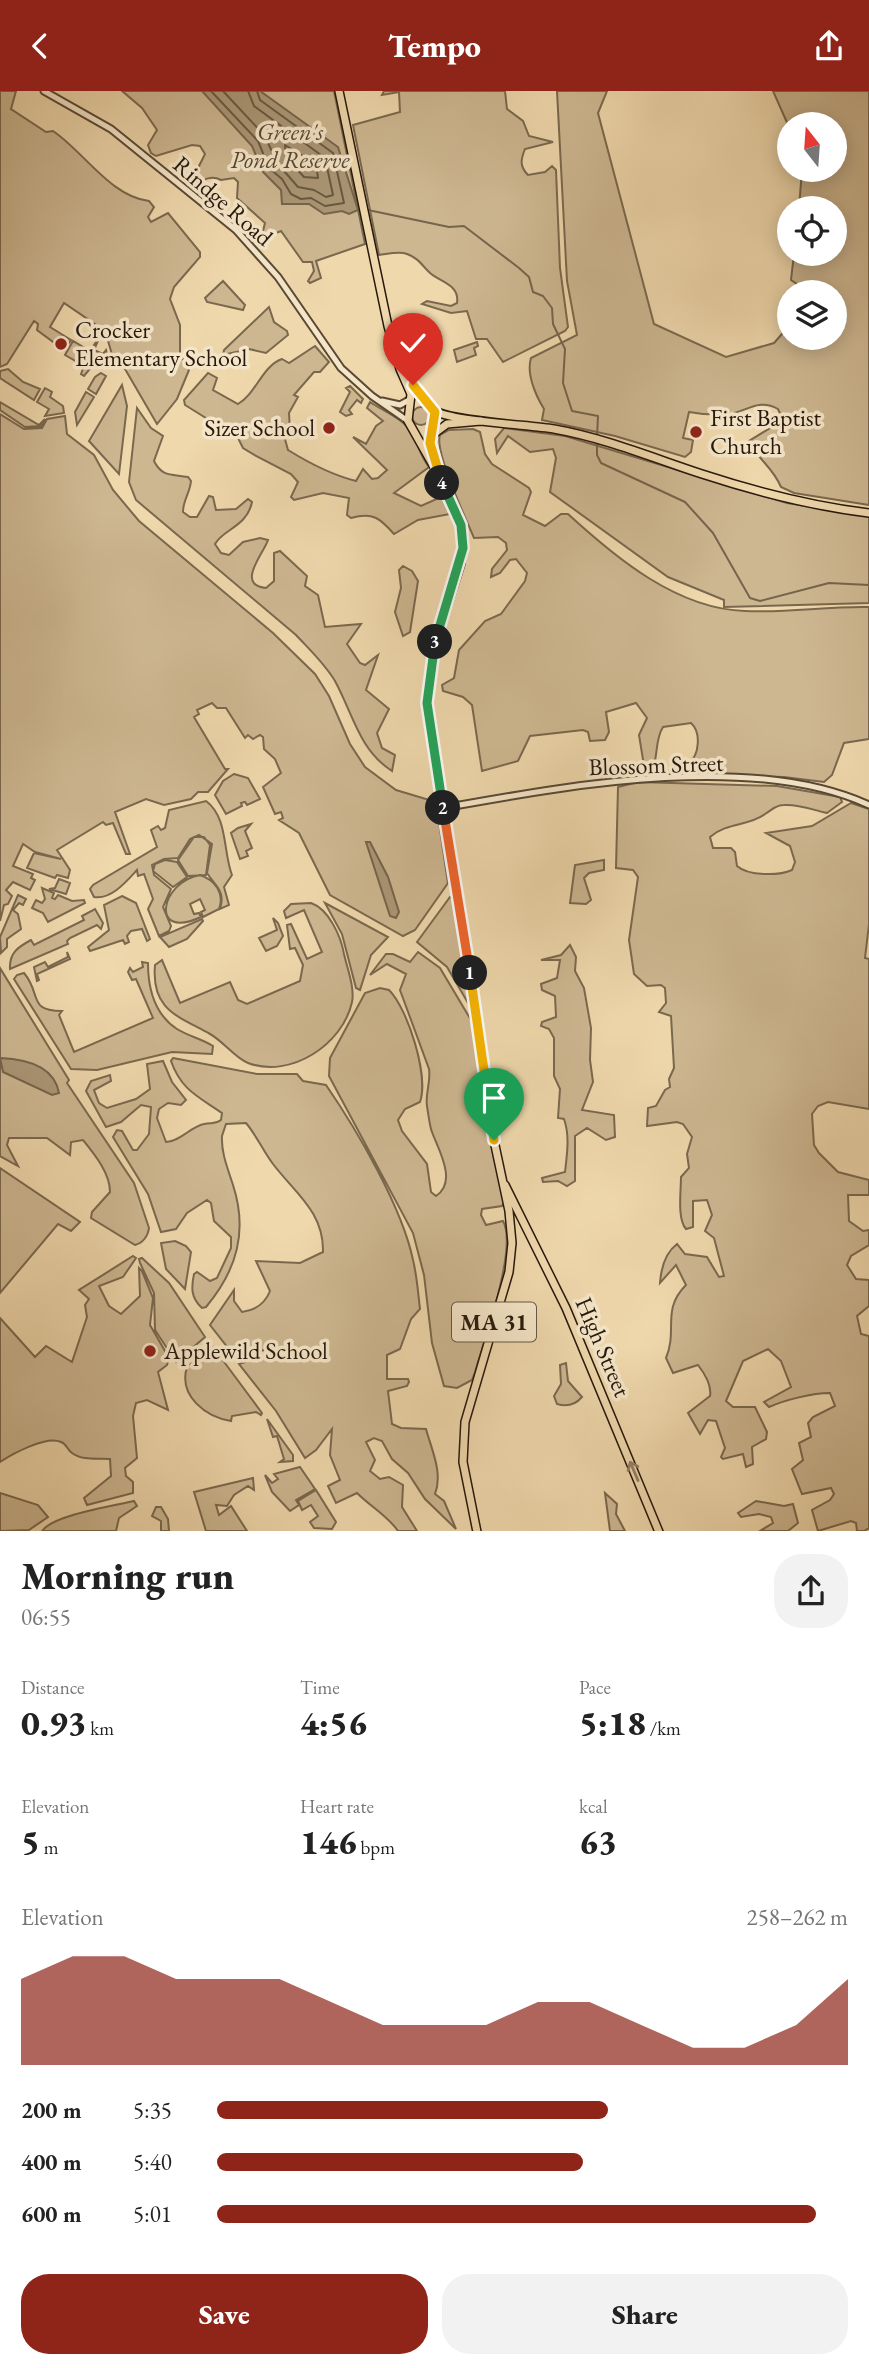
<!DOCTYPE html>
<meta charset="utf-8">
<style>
:root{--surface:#fff;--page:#f2f2f2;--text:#222;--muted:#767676;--accent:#8f2418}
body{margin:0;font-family:"EB Garamond",serif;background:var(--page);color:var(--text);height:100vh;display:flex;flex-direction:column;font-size:26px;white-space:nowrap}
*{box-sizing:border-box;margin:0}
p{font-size:23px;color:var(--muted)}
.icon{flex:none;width:38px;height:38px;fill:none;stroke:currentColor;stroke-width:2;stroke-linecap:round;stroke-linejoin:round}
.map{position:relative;height:1440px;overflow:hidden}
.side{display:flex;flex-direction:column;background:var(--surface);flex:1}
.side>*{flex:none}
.needle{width:46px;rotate:343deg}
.buttons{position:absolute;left:777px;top:21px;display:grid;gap:14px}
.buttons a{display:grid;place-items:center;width:70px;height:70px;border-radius:50%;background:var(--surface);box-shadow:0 4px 18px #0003;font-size:35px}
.pin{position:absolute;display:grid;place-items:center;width:60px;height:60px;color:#fff;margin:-72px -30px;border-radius:50% 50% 50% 0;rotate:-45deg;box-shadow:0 0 7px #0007}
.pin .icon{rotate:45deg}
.km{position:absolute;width:35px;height:35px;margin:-18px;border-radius:50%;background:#222;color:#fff;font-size:19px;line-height:35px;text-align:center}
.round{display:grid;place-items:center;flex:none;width:74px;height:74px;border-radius:28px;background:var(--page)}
.overview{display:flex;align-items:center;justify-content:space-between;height:119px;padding:0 21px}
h1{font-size:38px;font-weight:800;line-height:52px}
.stats{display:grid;grid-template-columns:repeat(3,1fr);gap:10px;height:119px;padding:7px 21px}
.stats div{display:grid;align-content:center}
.stats b{font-size:35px;font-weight:800}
.stats small{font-size:19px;font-weight:400}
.stats p{font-size:19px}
.chart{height:196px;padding:14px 21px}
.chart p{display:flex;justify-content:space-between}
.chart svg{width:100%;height:126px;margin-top:7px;fill:var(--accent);opacity:.7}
.primary-button{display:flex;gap:14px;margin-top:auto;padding:14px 21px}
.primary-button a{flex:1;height:80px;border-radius:28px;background:var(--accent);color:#fff;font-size:28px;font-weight:800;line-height:80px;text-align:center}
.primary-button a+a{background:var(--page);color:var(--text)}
ul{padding:0 21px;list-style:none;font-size:23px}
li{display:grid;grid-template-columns:112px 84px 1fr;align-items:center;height:52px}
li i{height:18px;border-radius:9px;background:var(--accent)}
header{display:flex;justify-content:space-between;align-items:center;height:91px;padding:0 21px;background:var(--accent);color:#fff;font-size:32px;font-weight:800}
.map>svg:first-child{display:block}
.green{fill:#cdb791;stroke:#7a684e;stroke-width:2}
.water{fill:#ab9776;stroke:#76644c;stroke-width:2}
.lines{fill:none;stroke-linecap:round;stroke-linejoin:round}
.shore{stroke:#685841;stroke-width:2}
.stream{stroke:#76644c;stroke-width:2}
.minor-casing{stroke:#584834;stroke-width:9}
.major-casing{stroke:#26180c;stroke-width:10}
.minor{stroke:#f5e6c9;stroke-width:5}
.major{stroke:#efd8ac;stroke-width:7}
.oneway{stroke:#958264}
.split-1-casing{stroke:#fff;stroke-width:14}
.split-2-casing{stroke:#fff;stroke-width:14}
.split-3-casing{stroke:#fff;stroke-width:14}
.split-4-casing{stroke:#fff;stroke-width:14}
.split-5-casing{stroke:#fff;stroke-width:14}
.split-1{stroke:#f5b400;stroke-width:9}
.split-2{stroke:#f0652b;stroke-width:9}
.split-3{stroke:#22a559;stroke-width:9}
.split-4{stroke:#22a559;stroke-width:9}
.split-5{stroke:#f5b400;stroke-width:9}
.poi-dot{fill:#8f2418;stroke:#f5e6c9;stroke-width:2.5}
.labels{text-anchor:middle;stroke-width:7;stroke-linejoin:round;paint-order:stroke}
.shield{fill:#f5e6c9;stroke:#645645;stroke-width:2}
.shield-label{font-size:23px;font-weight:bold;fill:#26180c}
.park-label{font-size:24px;font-style:italic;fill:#584834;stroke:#f5e6c9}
.street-label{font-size:24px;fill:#26180c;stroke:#f5e6c9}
.poi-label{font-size:24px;fill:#26180c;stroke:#f5e6c9;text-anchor:start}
</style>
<header><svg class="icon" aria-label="back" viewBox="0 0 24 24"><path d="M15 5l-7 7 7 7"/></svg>Tempo<svg class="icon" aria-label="share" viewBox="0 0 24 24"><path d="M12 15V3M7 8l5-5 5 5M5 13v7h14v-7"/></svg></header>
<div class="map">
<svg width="869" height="1441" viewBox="0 0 869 1441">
<rect width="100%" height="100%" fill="#efd8ac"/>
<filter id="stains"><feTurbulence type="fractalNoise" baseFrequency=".00286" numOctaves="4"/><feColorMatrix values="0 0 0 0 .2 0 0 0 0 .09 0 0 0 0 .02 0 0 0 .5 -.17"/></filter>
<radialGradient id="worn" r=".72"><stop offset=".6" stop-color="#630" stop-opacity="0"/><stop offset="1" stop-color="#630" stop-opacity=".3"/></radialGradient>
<path class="green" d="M0,0H16L11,18L46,41L53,40C83,60 111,106 149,110L154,116L148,126L151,131L168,122L200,161V166L174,196L170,208L180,234V263L189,279L177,308L157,333L125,278L114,270L105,240L64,212L50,236L71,249L64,259L37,239L38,233L34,230L7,273L0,276Z
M122,0H334L365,153L316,170L321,187L310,192L308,190L314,180L312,171H303L281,140L276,142L263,157L261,148L265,132L237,107L238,91L234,87L221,89C210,83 202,90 192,96L190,93L205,63L200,55L192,54L156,65L151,62L148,54L157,39L142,17Z
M384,0H505L507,18L523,30L529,45L553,51L525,58C521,68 519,75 528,84L545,81L552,75L556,79L560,177L568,236L565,240L503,271L487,248H476L467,220L451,222L422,213L427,210L451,215L457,212C460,193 439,191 429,181C421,173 418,167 407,163C399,160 388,163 379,164L353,34L400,21L399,1L382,4Z
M557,0H607L598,22L654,233L726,266L774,252L789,235V247H835V201H809L791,189L794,163H835V117H799L802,79H835V33H789V36L773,0H869V414L794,402L781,396C772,375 758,369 749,350L783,329L778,318C759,307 748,320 729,323C718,324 700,323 689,321L683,347L693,349L691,361L685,366L615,345L542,329L544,318C536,305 526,283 531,267L577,244L567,190Z
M223,190L245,214L243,219L207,211L205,207Z
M269,216L274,231L287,240L288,244L266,262L249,258L223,264L224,259Z
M100,245L94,259L103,263L106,259L110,274H93L84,285L81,283L84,275L65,264L73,250L90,260Z
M477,251L478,255L474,257L476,264L457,271L454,259Z
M315,255L329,271L320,281H314L294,304L298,306L289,322L290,341H283L288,359C309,372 332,384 356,390L363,378L372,388L378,387L387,379L353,346L366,353L376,335L383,330L367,317L370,311C386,322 407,328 415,348C419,357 422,368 429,376L394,402L421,415L441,406L446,407L450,423L418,429L394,443C380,427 373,421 351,427L347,424L349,407L323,402L294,409L291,406L298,391L291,383L256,365L243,357L238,347L185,314L184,309L208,282L217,287L213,299L238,313C256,303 262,275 282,268L289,272Z
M8,278L23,291L40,298L34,309L0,287V280Z
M101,282L106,285L96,303L88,298L95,286Z
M122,294L127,315L119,383L89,350Z
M350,295L363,308L361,312L357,309L349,319L352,323L346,325L340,321L350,301L346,297Z
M45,297L52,301L50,306L63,315L64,322L45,325L49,318L37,311Z
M86,301L94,306L77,334L75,321Z
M0,311L39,334L45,328L41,335L25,336L0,319Z
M412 325a9 9 0 1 1 18 0a9 9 0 1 1-18 0Z
M137,317L151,337L163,345L154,370C162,386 171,383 188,386L191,390C190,402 183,409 183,421L190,426H197L209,405L213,406L216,419L236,418L248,408L252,411C247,436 223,438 215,453L221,462L229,464L243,451L260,447L268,449C264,462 235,494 266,497L274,490V462L280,460L307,485L305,495L318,504L325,536L361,533L347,553L360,572L365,574L378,564L366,599L389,618L377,642L382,657L395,664L392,680C359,659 353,623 335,590C325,573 310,559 296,544L136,409L129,391Z
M0,323L24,338L42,337L47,328L65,325L67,343L94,364L113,399L139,430L273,542L315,583L329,605L350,653L365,676L396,699L436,711L448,792L415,839L403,845L330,804L299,742L279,729L283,727L281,721L275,723L263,696L281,682L275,668L264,658L263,646L260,644L253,648L248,644L245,647L226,617H217L212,612L197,619L199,623L194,626L225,678H228L208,701H198L191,708L164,714L146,708L115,721L130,763H126L113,732L106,734L103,731L57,759L70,779L68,787L57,784L55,787L27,777L34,762L61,768L35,761L23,753L13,775L33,783L31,787L35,789L30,799L13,791L6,799L12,805L8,813L4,814L0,830Z
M504,337L565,345L787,412L869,425V512L724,516V509L668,486L550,401L556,367L553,358L530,361L508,345L497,362L495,348Z
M473,338L480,341L485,363L492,373L529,397L531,401L523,424L545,435L561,423H568C616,467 677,518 745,520C786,522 828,515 869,516V648L844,652L832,684L824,691L784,686L674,684L666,681C672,678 682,676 688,673C700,664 701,641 691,632L663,636C654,650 659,667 651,682L645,681L639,644L647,627L636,612L606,621L609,641L605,649L590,650L588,641L583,639L530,645L518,670L482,680L472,614L463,606L443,600L442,594L454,587L459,559L485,530L501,523L525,490L527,482L516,468L510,469L500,482L491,486L492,478L507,459L506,452L498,446L474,447C466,428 434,360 440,344L449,339Z
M403,475L412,480L418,490L410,541L403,545L395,521L401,497L399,479Z
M234,683L248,687L260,708L247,714L245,711L241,712L242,715L226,723L215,704L223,690Z
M638,691L777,695L840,706L842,711L827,722C813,719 799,713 784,714C775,714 772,719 765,723C750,735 727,731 710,746L713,757H731L735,761L737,775C748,785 779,785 792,779L795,771L790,755L766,742L812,735L851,712L869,718V833L865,867L869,868V1018L828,1011L818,1015L812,1023L814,1054L819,1062L838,1081L869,1089V1104H848L849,1130L863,1140L869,1139V1154L851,1165L847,1174L856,1188L869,1189V1215L857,1225L861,1243L869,1245V1437L864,1440H857L856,1432L851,1430L818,1440L812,1419L830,1409L834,1403L831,1397L802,1403L792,1378L803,1369L799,1352L811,1346L808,1332L813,1326L835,1315L830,1302C812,1302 785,1309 769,1316L764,1311L791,1296L781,1270L768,1258L743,1270L726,1310L733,1316H755L767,1341L766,1348L752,1356L753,1373L746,1376L743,1363L723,1368L721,1366L725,1357L716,1330L708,1329L700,1343L688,1322L710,1305C712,1294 705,1283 698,1274L673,1282L666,1267C678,1239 661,1219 686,1194L676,1174L660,1192C661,1178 665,1162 677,1153L685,1163L707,1166L719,1186L724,1185L714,1147L705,1140L712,1124L707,1109L693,1110V1136L686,1138C677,1128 681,1100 681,1086L689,1077L687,1063L692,1046L683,1033L677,1031L647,1035L648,1017L656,1015L665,999L670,996L669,988L674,977L671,925L659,921L666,912L665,897L661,894L647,895L634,883L629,849L638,786L633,779L616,777L618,696Z
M206,710C228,726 223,761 232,784L224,796L229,814L220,818C226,800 215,795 207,782L212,753L199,744L190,748L178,767L164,768L152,774L154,784L171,798L163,816L171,835L169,840L159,845L148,818L153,808L144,783L138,785L137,779C127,790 111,809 94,806L90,798L93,794L157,756L151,739L158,735L161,739L165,737L169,719Z
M251,733L245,740L252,757L246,760L248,765L240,768L231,742L238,737Z
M194,746H204L210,754L206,784L188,785L178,769Z
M165,769L177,771L187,786L173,796L153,780L155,773Z
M604,769V779L589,782L584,787L591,809L586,813L570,812L575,774Z
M200,784C215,789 225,802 219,818L203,826L201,821L205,819L200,808L190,813L194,823L199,822L201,826C149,850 160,791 200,784Z
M59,788L70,792L66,803L49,798L55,797Z
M42,797L54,802L52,807L55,808L58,804L72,810L84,809L85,812L48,831L43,822L32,817L36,809L42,812L45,808Z
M18,804L26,808L23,814L19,812L13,819L18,823L21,838L7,848V856L1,862L0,846Z
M122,805L136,812L150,848L147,850L142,838L131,840L127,845L129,851L125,853L123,849L90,860L88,856L109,839L104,814Z
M450,806L454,808L471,917L447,876L417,851Z
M311,812C329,818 341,846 344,863C347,877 355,897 352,911C343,953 291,988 248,972C235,967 223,950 210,943C178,925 151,919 155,874L162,869L180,912L230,891L238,909L247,913L300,890L303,874L295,857L290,858L287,834L291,833L307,868L322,861L304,819L286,827L284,820L291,813Z
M325,812L388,846L371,864L360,899L356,897L342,843Z
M95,818L103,832L101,838L97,834L70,847L67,850L68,853L10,878C9,862 18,856 31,849L34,854L84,829L82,825Z
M273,827L278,832L283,845L277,855L266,860L259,847L277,839Z
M202,828L203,830L187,848L169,856L160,846Z
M570,854L576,866L575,880L584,897L591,937L590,969L593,991L582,1019L614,1024L615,1046L606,1049L587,1037L575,1045V1090L567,1095L558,1090L543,1091L542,1087L565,1081C567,1063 570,1045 564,1028L558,1027L560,998L554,985V947L549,938L541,935L542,931L556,926L555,905L542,899L541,893L557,887L560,869H541L561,864Z
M67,861L70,868L37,883L39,889L37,890L34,876L45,871L48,876L68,866Z
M418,861L440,877L474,934L485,1023L504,1111L502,1115L482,1118L481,1124L486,1134L503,1130C518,1156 484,1250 475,1281L472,1289L457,1297L444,1295L432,1252L424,1184L413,1142L329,985L330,967L365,902L380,897L389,899C408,918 429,985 420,1011L405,1018L398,1029L402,1040L427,1073L431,1101L436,1105C458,1091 438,1058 432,1041C430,1037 428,1021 427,1015C425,1004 431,990 429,978L400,899L406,883L387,873L370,884L386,863H393L410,871Z
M142,871L148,872C148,897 154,923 177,938C188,945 202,948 213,955L212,963L172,961L97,979L71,978L14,888L17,884L24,882C42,903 27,920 62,920L59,924L74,961L153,927L136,888L132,889L128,881L130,877L133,881L143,876Z
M0,877L69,989L67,992L134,1092L149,1137C148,1145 143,1152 135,1154L91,1127L92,1121L110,1101C110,1082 95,1064 83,1049L71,1051L70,1064L47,1047H9L7,1054L18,1075L0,1065Z
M173,967L257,983H297L303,990L326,994C357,1039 402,1116 413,1169C417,1185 418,1202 420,1218L411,1228L400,1258L387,1264V1288H408L409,1291L407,1295L388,1300L392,1333L401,1337L426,1338C432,1360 443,1382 435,1403L444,1410L456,1438L425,1408L408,1382L392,1368L382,1350L374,1347L366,1351L375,1369L370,1380L380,1388L389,1386L403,1394L402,1416L417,1440H398C388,1425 371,1416 357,1402L336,1412L328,1395L340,1389L330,1364L332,1338L316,1359L305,1367L276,1320L239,1273L279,1260L278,1255L236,1267L210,1234L234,1199V1210L242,1221C256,1219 265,1213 270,1200L256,1170L300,1172L323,1161C324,1121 295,1102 273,1073C263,1060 257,1045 246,1032L226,1033L222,1045C221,1062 228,1078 233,1094C248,1140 237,1179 206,1216L202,1217C191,1207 191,1197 194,1183L197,1181L210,1190L217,1187L231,1157V1146L214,1130L211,1112L207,1109L187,1122L176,1138L161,1141L148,1103L113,1046L117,1039L122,1040L133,1059H137L149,1043L151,1016L141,1014L121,1031L106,1036L86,1000L91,990L110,984L111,990L94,999L99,1012L107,1017L136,1008L150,998L147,973L163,970L172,991L186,1009L181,1014L168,1012L159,1018L157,1027L166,1051C181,1050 190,1036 204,1033C212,1031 214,1034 221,1029L222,1022C199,1006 181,999 171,970Z
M0,1077L80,1131L71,1140L58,1133L0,1202Z
M175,1150L186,1155L191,1161L185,1198L166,1178L161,1152Z
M133,1165L136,1167L123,1186L99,1195L109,1215L121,1223L140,1205L139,1177L142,1180L153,1207L150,1234L169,1267L167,1274L158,1281L168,1319L147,1309L136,1312L133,1325L137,1367L125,1377L126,1385L133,1391V1402L87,1414L84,1407L111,1385L110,1368C98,1367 82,1370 72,1362C67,1359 67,1353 61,1351C47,1344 12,1363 0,1371V1227L35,1266L46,1255L72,1271L87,1226L85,1214L89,1208L79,1199Z
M142,1167L169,1192L205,1246L176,1271L155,1239L154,1202L140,1172L139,1168Z
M213,1256L262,1322L261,1324L256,1321L232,1325L231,1330C206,1326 178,1305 187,1276Z
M566,1272L568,1290L582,1306C576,1313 567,1316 557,1313L554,1305L561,1293L560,1274Z
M267,1328L293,1364V1370L280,1371L284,1368L277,1345L273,1346Z
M300,1376L315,1398L296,1409L299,1414L290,1420L272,1401L265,1384L272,1392L278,1388L274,1383Z
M253,1387L254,1399L248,1395L234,1404L227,1415L216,1414L219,1424L231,1415L247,1440H206L194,1401Z
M316,1399L336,1431L332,1438L314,1437L310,1431L318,1425L311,1414L302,1419L298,1410Z
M0,1402L38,1414L48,1426L29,1439L0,1440Z
M605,1402L617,1413L616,1423L625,1440H610Z
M134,1410L137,1415L119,1427L116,1440H42C53,1424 113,1415 134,1410Z
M756,1410L784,1415L793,1413L798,1432L788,1440H760L773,1432L771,1426L759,1423L741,1426L738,1422Z
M156,1416H161L168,1428L169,1440H161V1430L152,1425Z"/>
<path class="water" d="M202,0H260L338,56L358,119L349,123L342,120L324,123L309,113H282L281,99L263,81L252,55Z
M366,751H370L388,786L399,821L396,827L390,825Z
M0,967C25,968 54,974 59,1002L52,1004L3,981Z"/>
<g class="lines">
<path class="shore" d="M211,0L258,50L269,77L282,88L291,103L301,108L311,107L325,115L344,112L333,62L260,9L257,0
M223,0L265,45L277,72L298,96L314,99L326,106L333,104L325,67L254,15L248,0
M285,54L316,73L318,87L304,86L286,66Z"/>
<path class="stream" d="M368,119L449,136L464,135L519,177L529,186L533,201L543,205L552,217L553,233L565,258L563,292L572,320L598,325L597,346
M597,351V364L601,372L685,411L713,442L750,507L760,510L829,492L869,494"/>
<g class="minor-casing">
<path id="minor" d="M44,0L111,38L236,139L278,186L341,277L372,305L408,330
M382,310L400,314L411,308
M443,717C567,695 751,660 869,714"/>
</g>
<g class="major-casing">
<path id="major" d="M339,0L388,235L400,278L411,303L408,330L442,390L463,441L461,472L432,564L427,621L478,933L489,1026L509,1120L512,1152L509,1181L465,1331L463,1371L477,1441
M401,275L418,303L435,321L430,349L440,385
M434,319C446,330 530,334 554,338C605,347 653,367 702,383C757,401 812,415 869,422
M431,345L447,333L481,330
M505,1094L566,1217L659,1441"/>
</g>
<use href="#minor" class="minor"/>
<use href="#major" class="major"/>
</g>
<defs><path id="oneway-shaft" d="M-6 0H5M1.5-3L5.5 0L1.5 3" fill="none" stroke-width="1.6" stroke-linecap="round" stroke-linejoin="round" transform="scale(1.75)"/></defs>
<use class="oneway" href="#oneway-shaft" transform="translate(634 1380) rotate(-113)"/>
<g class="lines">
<g class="split-1-casing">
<path id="split-1" d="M470,882L494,1049"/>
</g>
<g class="split-2-casing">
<path id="split-2" d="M443,717L470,882"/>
</g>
<g class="split-3-casing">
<path id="split-3" d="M435,551L427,612L443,717"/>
</g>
<g class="split-4-casing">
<path id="split-4" d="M435,551L463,457L461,434L442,392"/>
</g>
<g class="split-5-casing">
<path id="split-5" d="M413,294L435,321L430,352L442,392"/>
</g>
<use href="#split-1" class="split-1"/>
<use href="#split-2" class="split-2"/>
<use href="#split-3" class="split-3"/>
<use href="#split-4" class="split-4"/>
<use href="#split-5" class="split-5"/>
</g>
<g class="poi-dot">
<circle cx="61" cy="253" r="7"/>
<circle cx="329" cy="337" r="7"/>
<circle cx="696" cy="341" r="7"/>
<circle cx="150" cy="1260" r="7"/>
</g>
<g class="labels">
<rect class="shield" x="452" y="1211.5" width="84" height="39" rx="5"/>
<g class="shield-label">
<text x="494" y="1239">MA 31</text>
</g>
<g class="park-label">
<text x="290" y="49">Green's<tspan x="290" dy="28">Pond Reserve</tspan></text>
</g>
<g class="street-label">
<text transform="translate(223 110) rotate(41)" y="8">Rindge Road</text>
<text transform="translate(656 674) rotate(-2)" y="8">Blossom Street</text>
<text transform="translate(603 1256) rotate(67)" y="8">High Street</text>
</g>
<g class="poi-label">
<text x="75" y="247">Crocker<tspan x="75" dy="28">Elementary School</tspan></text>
<text x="710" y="335">First Baptist<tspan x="710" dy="28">Church</tspan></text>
<text x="315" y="345" text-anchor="end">Sizer School</text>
<text x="164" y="1268">Applewild School</text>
</g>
</g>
<rect width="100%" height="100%" filter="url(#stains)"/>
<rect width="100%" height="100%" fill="url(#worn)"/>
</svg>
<div class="buttons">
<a><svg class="needle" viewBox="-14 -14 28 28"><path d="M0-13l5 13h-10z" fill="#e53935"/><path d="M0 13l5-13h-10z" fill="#767676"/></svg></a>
<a><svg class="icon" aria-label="locate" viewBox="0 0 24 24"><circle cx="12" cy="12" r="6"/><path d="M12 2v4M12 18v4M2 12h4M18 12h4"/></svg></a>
<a><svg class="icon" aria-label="layers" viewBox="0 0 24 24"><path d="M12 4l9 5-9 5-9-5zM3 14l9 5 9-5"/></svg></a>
</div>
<div class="pin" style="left:494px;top:1049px;background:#1e9e55"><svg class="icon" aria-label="arrive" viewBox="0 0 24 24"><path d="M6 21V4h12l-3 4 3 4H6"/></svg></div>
<div class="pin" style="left:413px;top:294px;background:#d93025"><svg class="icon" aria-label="check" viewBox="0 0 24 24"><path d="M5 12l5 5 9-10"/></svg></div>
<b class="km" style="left:470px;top:882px">1</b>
<b class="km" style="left:443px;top:717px">2</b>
<b class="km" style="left:435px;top:551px">3</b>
<b class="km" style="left:442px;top:392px">4</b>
</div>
<section class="side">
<div class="overview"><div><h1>Morning run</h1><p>06:55</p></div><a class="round"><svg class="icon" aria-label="share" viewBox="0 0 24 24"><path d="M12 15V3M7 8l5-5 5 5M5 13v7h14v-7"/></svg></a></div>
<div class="stats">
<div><p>Distance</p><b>0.93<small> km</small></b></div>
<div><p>Time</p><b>4:56</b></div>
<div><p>Pace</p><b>5:18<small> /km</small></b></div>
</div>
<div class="stats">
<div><p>Elevation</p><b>5<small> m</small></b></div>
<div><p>Heart rate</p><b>146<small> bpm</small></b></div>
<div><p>kcal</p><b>63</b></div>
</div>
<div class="chart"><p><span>Elevation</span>258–262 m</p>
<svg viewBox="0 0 160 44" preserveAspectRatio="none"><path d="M0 44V14L10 6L20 6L30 14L40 14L50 14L60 22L70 30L80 30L90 30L100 22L110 22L120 30L130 38L140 38L150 30L160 14V44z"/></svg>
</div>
<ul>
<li><b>200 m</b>5:35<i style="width:62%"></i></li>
<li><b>400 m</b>5:40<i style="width:58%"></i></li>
<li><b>600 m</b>5:01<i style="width:95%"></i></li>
</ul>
<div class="primary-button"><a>Save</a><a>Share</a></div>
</section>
